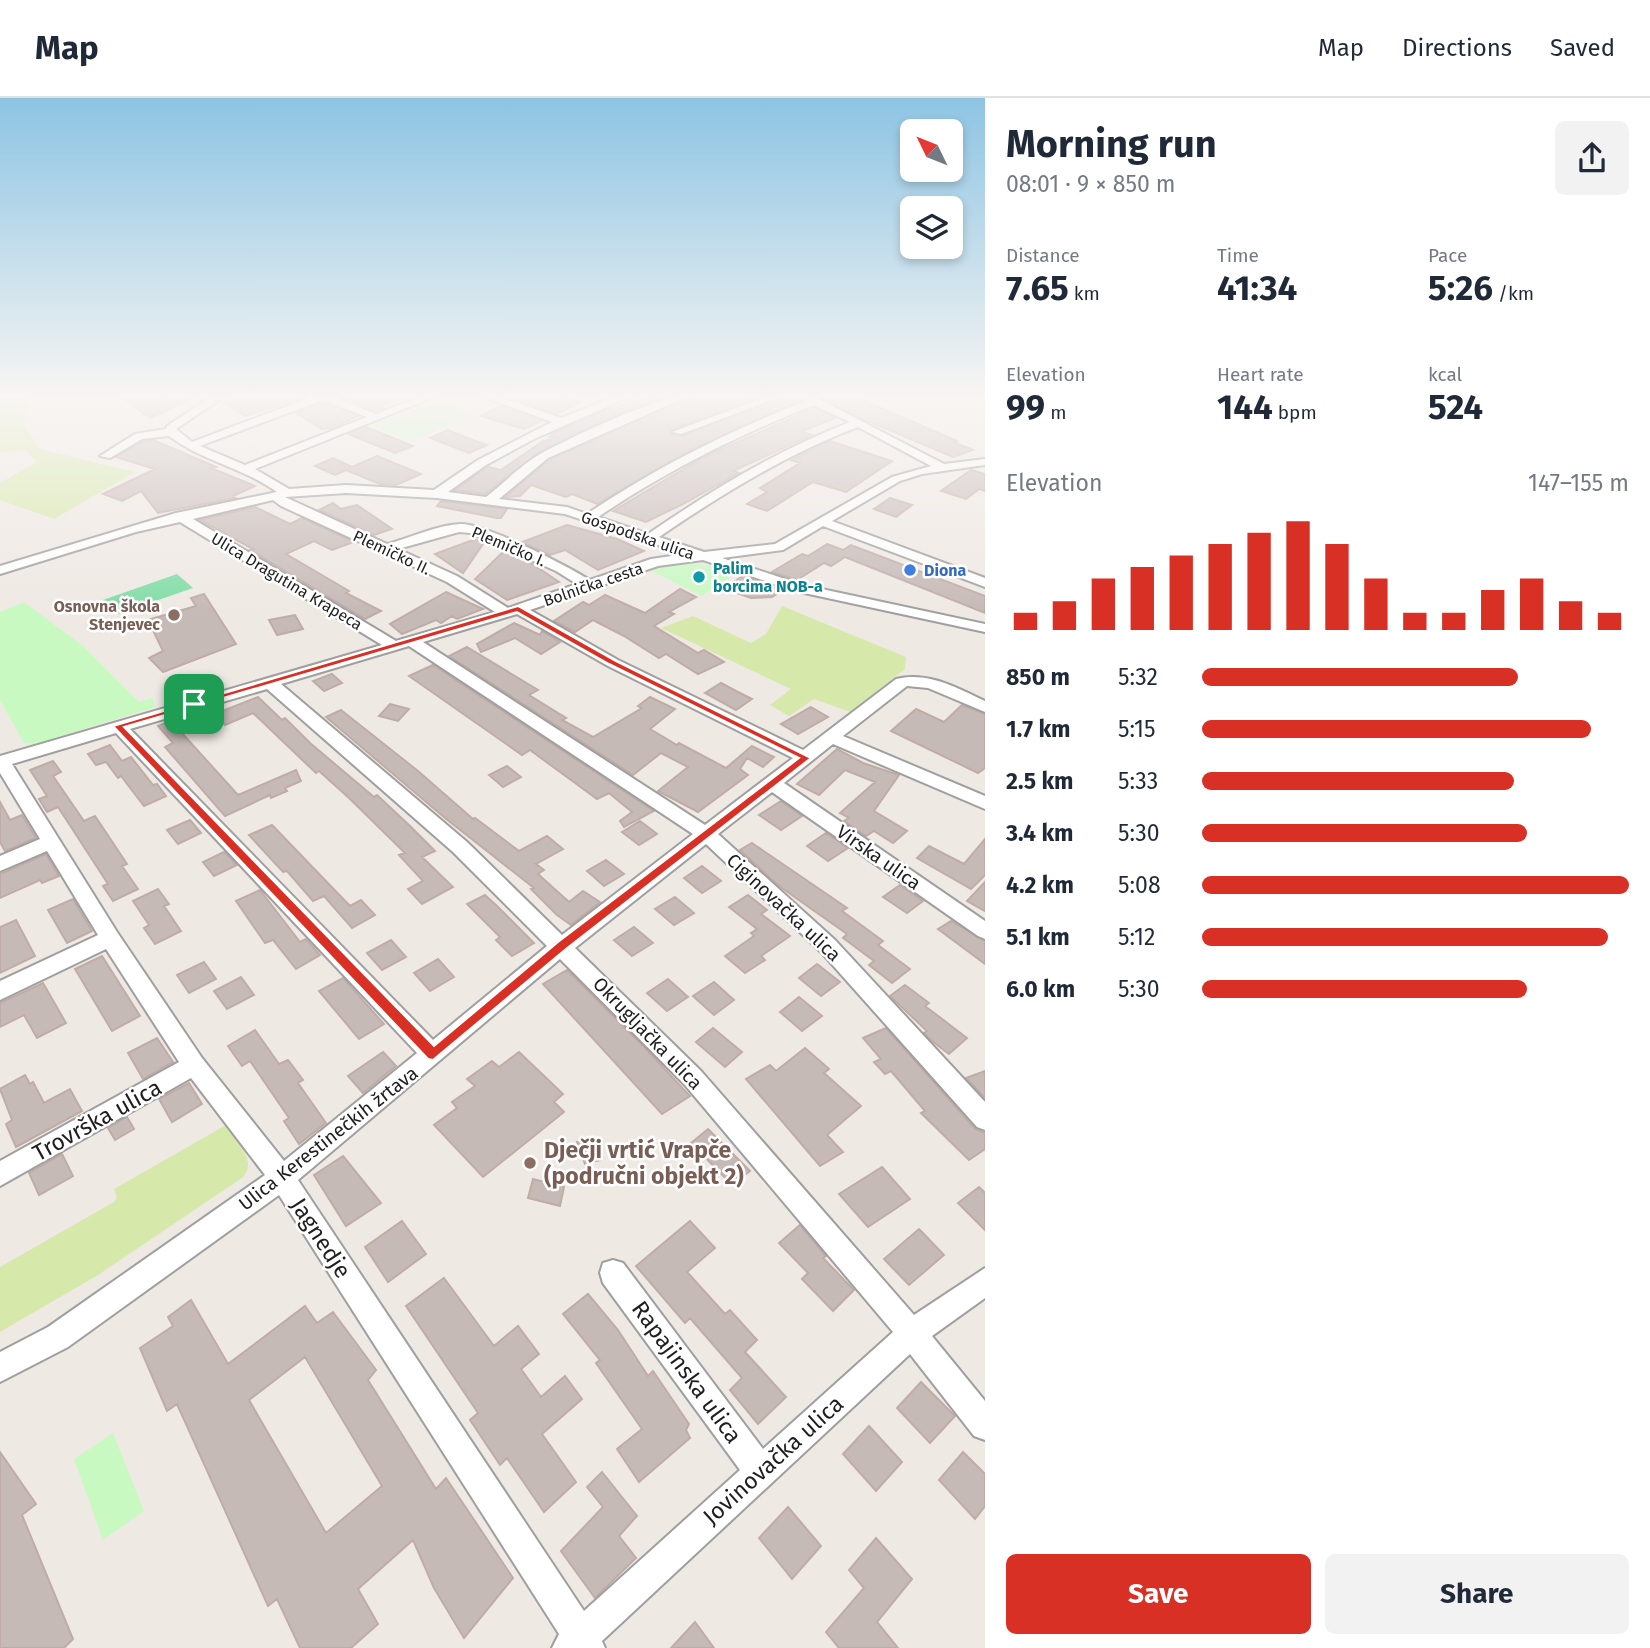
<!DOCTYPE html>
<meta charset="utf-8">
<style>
:root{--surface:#fff;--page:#f2f2f3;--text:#1f2937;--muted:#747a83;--line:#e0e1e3;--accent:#d93025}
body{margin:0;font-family:"Fira Sans",sans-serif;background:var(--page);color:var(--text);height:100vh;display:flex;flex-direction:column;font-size:26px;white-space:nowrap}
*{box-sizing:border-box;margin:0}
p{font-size:23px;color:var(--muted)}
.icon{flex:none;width:38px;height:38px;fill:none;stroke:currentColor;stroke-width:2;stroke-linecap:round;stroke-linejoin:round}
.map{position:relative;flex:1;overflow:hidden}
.sheet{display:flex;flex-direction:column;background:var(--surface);width:665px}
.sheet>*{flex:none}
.needle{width:46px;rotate:313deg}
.controls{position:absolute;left:900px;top:21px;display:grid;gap:14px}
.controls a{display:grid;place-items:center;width:63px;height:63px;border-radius:10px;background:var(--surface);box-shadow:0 4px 10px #0003;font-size:35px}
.pin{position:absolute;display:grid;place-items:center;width:60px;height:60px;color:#fff;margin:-30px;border-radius:14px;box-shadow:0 4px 10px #0006}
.round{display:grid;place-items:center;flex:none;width:74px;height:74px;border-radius:10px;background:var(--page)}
.headline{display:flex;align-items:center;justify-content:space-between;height:119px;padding:0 21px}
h1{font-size:38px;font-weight:700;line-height:52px}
.stats{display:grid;grid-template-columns:repeat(3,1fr);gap:10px;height:119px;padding:7px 21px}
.stats div{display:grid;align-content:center}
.stats b{font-size:35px;font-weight:700}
.stats small{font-size:19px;font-weight:400}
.stats p{font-size:19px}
.chart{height:196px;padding:14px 21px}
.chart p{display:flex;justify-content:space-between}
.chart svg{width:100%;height:126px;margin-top:7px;stroke:var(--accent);stroke-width:6}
.button{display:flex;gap:14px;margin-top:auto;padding:14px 21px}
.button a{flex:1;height:80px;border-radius:10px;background:var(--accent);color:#fff;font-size:28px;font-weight:700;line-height:80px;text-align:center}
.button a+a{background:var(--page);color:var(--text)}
ul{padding:0 21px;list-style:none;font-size:23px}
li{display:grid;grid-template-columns:112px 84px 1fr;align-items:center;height:52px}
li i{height:18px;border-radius:9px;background:var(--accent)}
header{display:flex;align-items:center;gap:42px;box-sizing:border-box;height:98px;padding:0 35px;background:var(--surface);border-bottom:2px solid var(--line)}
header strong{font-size:33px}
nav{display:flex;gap:38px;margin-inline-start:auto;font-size:24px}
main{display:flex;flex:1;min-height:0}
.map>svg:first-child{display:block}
.grass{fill:#d6e9aa}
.park{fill:#c8f9c1}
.pitch{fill:#82dda7}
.building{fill:#c6bab7;stroke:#c0aca6;stroke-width:2;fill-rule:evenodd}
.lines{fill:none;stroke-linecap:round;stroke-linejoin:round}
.minor-casing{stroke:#9f9f9f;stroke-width:4}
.minor{fill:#fff;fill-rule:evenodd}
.route{fill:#d93025;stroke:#fff;stroke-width:2;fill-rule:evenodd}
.shop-dot{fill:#3f7fe0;stroke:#fff;stroke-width:2.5}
.culture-dot{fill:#0f9aa8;stroke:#fff;stroke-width:2.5}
.education-dot{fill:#8d6e63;stroke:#fff;stroke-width:2.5}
.labels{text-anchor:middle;stroke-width:5;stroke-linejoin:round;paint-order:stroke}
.far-street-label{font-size:16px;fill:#1e1e1e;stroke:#fff}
.far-culture-label{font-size:16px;font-weight:bold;fill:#0d838f;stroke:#fff;text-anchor:start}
.far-shop-label{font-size:16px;font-weight:bold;fill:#366cbe;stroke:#fff;text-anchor:start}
.far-education-label{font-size:16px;font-weight:bold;fill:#785e54;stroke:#fff;text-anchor:end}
.street-label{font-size:19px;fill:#1e1e1e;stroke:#fff}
.near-street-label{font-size:23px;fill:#1e1e1e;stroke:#fff}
.near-education-label{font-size:23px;font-weight:bold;fill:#785e54;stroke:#fff;text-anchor:start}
</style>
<header>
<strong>Map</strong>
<nav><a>Map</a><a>Directions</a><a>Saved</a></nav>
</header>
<main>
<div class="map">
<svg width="985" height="1550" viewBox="0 0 985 1550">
<rect width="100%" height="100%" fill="#efe9e4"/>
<path class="grass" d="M0,296H33L23,325L39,351L135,374L54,421L0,402V385L37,364L26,352L0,354Z
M782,508L906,559L905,571L850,614L814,601L789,618L770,607L791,591L661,530L693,518L751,545L766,536Z
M226,1027C236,1043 259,1063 242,1080L98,1177L0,1234V1169L114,1104L117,1099L114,1091Z"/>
<path class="park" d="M435,305L476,316L410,343L369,327L402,314L407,316Z
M688,465L713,468L735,475L702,498L649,472Z
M24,504L83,548L139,604L153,600L155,609L36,646L24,645L0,602V514Z
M113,1335L144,1413L103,1442L74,1361Z"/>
<path class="pitch" d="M177,476L193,490L118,516L103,502Z"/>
<path class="building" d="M117,296H149L156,301L177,296L199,297L150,320Z
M259,296H309L310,297L245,318L225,305Z
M333,296H406V300L380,307L384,310L374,312Z
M525,296H554L581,304L557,316L514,301Z
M661,296H676L617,317L541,353L485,396L455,392L488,369L501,372L542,344L553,340L549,339L555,334L606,312Z
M696,296H765L671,332V337L682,338L790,296H796L801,302L692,351L597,406L572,396L566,399L531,387L520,398L505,399L549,362Z
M815,296H849L957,343L953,344L973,352L953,359L863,321Z
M323,305L358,318L332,330L322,331L296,315Z
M501,308L541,323L524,331L481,318Z
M814,310L836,320L805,332L802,334L812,337L733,373L739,375L683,406L646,424L613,413L704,359Z
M366,329L413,348L395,355L348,336Z
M448,332L452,334L487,347L469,355L430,340Z
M153,342L216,369L211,370L255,388L233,398L236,400L158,415L141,393L122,403L103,396L155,371L116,359L143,344Z
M830,343L892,363L846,394L813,384L767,413L747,406L767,394L760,390L800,365L791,362Z
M377,358L421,376L396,387L380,386L346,372L335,377L315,368L333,360L352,369Z
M971,372L985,376V393L979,391L966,401L941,393Z
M890,400L912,407L896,419L874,411Z
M441,403L507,411L501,420H497L437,408Z
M333,405L341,411L357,407L392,431L374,437L319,412Z
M255,409L290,426L302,420L354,444L332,452L314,443L286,456L349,493L346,495L381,513L365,521L250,452L253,451L200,422Z
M567,427L617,441L644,453L598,472L565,452L550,457L522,444Z
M475,441L483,446L463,475L435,456Z
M827,446L843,452L851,447L985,498V515L845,459L831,468L824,465L797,482L772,474L802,456L808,458Z
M504,453L531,465L559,484L507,502L475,481Z
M742,478L783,492L772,499L751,500L725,491Z
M680,491L696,499L669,514L674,516L654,528L698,555L704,552L724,564L698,576L666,556L659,560L624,538L593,522L575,534L554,523L583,504L589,507L605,497L645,515Z
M446,494L483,511L457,521L452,518L441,525L436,522L402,536L390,526Z
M204,496L236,546L163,574L149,560L163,553L148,522L196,508L191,500Z
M295,517L303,531L277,537L269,522Z
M514,525L540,537L542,533L560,544L541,556L515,540L481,554L477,546Z
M467,549L538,592L529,597L566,620L562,622L593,639L642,610L638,608L650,599L675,611L650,631L677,647L679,645L726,670L752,648L774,659L763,669L747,660L740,671L748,677L698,714L658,693L688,669L661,655L633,677L449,558Z
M433,567L654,713L624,729L620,723L632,714L609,695L597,701L530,652L522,657L409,578Z
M332,576L342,585L324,593L313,583Z
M721,585L736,593L752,601L736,612L705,595Z
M258,599L282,622L285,620L310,645L374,699L377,697L410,728L435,753L422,759L453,789L422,806L408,791L423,783L399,757L405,755L349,700L319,673L316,675L253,615L225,627L215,616Z
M390,606L409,611L398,623L379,618Z
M962,607L985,616V670L978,675L891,633L916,611L944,624Z
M811,609L828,619L798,636L781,626Z
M341,612L418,673L473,721L475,720L519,753L547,738L563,751L536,766L544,772L538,776L569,804L583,793L600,804L571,827L557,817L531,791L534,790L445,720L326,619Z
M179,620L188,630L180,633L238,697L296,672L301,683L285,690L287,693L271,700L270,697L225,718L165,649L173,645L158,628Z
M110,647L122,663L131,659L153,687L157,686L166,698L144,708L121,678L118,680L106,664L96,667L88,656Z
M837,651L863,665L899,677L874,713L907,733L893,745L874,733L866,738L844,723L849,720L840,715L875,684L845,672L819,697L797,686Z
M53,663L61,674L53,678L84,723L95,718L127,766L122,768L138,791L113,803L103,788L108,786L58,709L47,714L39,701L47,698L30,672Z
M507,668L521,679L503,689L489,677Z
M781,703L802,718L781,732L759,717Z
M0,704L10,722L22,717L36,740L5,753L0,744Z
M190,722L201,735L178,746L167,732Z
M640,723L657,736L639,747L622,734Z
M272,727L350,808L361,802L375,817L352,830L324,798L313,803L287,773L283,774L249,737Z
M826,735L848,750L828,763L807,748Z
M985,741V777L971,791L917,760L929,748L964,766Z
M752,745L847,810L842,813L883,843L878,847L910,871L892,885L869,867L874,863L843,840L847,836L779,788L740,752Z
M224,754L237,767L214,778L203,764Z
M46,756L59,778L42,785L40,782L0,800V776Z
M606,762L624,776L604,788L587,773Z
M702,768L721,783L702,795L684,780Z
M985,784V813L967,803Z
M900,787L923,803L907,815L883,799Z
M158,791L169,806L164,808L181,833L155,846L144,830L149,827L133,803Z
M260,792L300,844L306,841L320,857L296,871L273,842L265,845L236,803Z
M485,797L497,808L534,845L512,858L496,842L500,839L467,806Z
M748,797L767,812L761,816L790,838L761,858L765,862L745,875L725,858L754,838L751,835L757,831L729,809Z
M675,799L694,815L674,827L655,811Z
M73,801L92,833L67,845L48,812Z
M16,822L35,858L0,875V829Z
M951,823L985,843V866L938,831Z
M634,829L653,845L632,858L614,842Z
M391,842L406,859L382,872L367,855Z
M102,858L140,918L112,933L75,871Z
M438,861L454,879L430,893L414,875Z
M204,864L216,881L189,895L177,877Z
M817,866L840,884L821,898L799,880Z
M567,872L645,950L690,998L662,1016L543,886Z
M241,879L254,897L227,911L214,893Z
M343,880L384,926L359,941L319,893Z
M668,881L688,899L667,913L647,895Z
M714,884L734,902L714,917L693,898Z
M43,885L66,925L37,940L24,917L0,929V905Z
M905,887L929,905L925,908L967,940L949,956L932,943L924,935L927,933L890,898Z
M799,899L822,918L802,933L780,914Z
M713,930L742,954L725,969L696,944Z
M886,930L975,1031L985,1035V1051L969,1062L921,1015L925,1013L891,973L885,976L874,964L881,961L863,940Z
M255,932L279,966L288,962L303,982L298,985L326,1025L299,1046L284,1023L289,1020L250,963L242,968L228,948Z
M157,940L173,964L143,981L128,955Z
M805,950L829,971L824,975L861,1008L827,1037L843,1054L820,1068L746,981L770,967L776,973Z
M383,954L396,968L363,995L348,978Z
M519,954L563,996L554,1004L564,1014L483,1079L434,1027L457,1010L452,1004L475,988L467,981L492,963L499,969Z
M985,973V1000L966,980Z
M25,977L30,986L33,984L44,1005L70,991L82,1013L16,1049L6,1026L12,1022L0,991Z
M189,985L202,1006L172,1024L159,1001Z
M127,1019L134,1031L115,1042L108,1030Z
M708,1031L750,1073L732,1087L691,1045Z
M592,1040L600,1062L585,1066L577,1044Z
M62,1056L73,1078L39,1097L29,1075Z
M343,1058L381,1105L346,1128L314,1077Z
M882,1069L910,1101L868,1129L839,1096Z
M533,1081L564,1089L560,1108L528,1100Z
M979,1089L985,1095V1132L958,1105Z
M402,1123L426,1156L388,1184L365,1149Z
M690,1123L715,1150L687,1174L725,1216L730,1212L757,1242L745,1254L786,1299L758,1326L730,1292L742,1280L690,1220L685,1225L636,1168Z
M800,1127L826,1158L823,1160L854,1192L833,1213L802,1181L808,1175L779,1145Z
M919,1131L944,1157L909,1187L884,1161Z
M444,1180L494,1248L518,1228L539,1256L521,1271L541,1299L565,1278L582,1301L542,1336L576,1384L544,1414L507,1360L500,1367L470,1322L478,1315L406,1208Z
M588,1196L618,1232L648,1278L653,1273L689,1326L686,1332L690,1340L639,1384L617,1351L642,1331L596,1265L600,1262L563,1216Z
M191,1202L228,1266L305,1208L317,1225L333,1214L376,1272L368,1282L436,1391L446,1380L513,1480L464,1540L434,1490L413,1442L358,1491L378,1526L351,1550H300L277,1501L268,1508L177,1306L167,1313L140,1250L173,1228L168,1219ZM305,1259L382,1388L326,1435L249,1302Z
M921,1284L955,1318L930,1345L897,1310Z
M869,1328L902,1364L876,1393L843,1356Z
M0,1354L36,1406L22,1417L73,1541L64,1550H0Z
M963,1354L985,1376V1408L975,1421L939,1382Z
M602,1374L637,1418L619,1438L636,1460L595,1500L561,1453L603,1409L587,1389Z
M788,1409L821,1448L792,1481L759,1440Z
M876,1440L912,1481L877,1524L898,1550H839L826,1534L864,1490L849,1472Z
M695,1524L714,1550H671Z"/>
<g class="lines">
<g class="minor-casing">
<path id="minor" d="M206,296H216L219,302L176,331L192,344L314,298L312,296H326L376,316L427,296H441L255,371L289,391L346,387L434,392L478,362L552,324L476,296H491L561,320L622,296H636L534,341L486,367L448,394L486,399C504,385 522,366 542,355C574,338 661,296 694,296L548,360L499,401L567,409L587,416C656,369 729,333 806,303L799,296H809L944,366L985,361V367L922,376L900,383L832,423L985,480V489L823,428L783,452L722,460L803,487L985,526V534L795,493L703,462L658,468L530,512L618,562L803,652L896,581C928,573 957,590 985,603V614L928,590L907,588L843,638L985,698V711L833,646L784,685L985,823V841L978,838L772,694L718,736L835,842L985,1004V1032L977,1029L821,854L706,746L575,850L701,973L914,1217L985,1170V1200L932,1238L985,1303V1342L974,1338L910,1256L602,1543L605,1550H552L559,1536L279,1097L68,1249L0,1284V1254L48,1229L265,1077L191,980L0,1088V1063L179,964L106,851L0,902V883L98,837L47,753L0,773V758L40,741L0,675V658L382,547L180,424L136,434L0,476V468L176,415L277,394C244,370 202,363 169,338L142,341L110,360L100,358L135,336L166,331L167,328L208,301ZM323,302L367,319L245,367L200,348ZM814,307L850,324C778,352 712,392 648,436L598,419C666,373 738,337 814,307ZM858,329L931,368L892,379L775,446L704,454L659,439C722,396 787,356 858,329ZM346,395L437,400L565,416L685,456L651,461L590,482C567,468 485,425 460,426C437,427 410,440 387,446L285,399ZM273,402L281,408L447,484L495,514L396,543L193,421ZM459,434L470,435L556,473L577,486L508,510L457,478L398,451ZM517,516L608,568L793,660L705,727L423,544ZM409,548L693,736L562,837L467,744L281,586ZM267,591L453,754L547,848L433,942L130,631ZM116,635L417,955L284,1063L202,960L117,834L12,666ZM560,861L685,987L893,1234L763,1351L623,1165L613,1162L603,1165L600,1175L603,1185L740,1372L584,1513L298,1082Z
M773,296H788L681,336L672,334Z"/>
</g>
<use href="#minor" class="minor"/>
</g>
<linearGradient id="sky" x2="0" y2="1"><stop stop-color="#8dc4e3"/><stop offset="0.58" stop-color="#f8f5f3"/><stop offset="1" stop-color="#f8f5f3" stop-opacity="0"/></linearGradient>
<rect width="985" height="513" fill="url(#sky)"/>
<path class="route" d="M518,508L616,563L811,660L566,851L433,962L428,961L113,628ZM517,514L609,566L799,660L558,844L434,948L124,629Z"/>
<circle class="shop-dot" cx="910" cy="472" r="7"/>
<circle class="culture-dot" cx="699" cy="479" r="7"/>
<g class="education-dot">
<circle cx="174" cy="517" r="7"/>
<circle cx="530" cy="1065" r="7"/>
</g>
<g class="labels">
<g class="far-street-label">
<text transform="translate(638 437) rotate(19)" y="6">Gospodska ulica</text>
<text transform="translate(509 448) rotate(23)" y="6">Plemičko I.</text>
<text transform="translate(392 454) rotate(25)" y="6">Plemičko II.</text>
<text transform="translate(287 483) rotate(31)" y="6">Ulica Dragutina Krapeca</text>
<text transform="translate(593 486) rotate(-19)" y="6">Bolnička cesta</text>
</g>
<g class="far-culture-label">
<text x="713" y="476">Palim<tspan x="713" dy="18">borcima NOB-a</tspan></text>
</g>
<g class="far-shop-label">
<text x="924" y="478">Diona</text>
</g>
<g class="far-education-label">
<text x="160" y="514">Osnovna škola<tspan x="160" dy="18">Stenjevec</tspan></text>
</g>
<g class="street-label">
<text transform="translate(879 759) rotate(35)" y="7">Virska ulica</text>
<text transform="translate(784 809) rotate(43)" y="7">Ciginovačka ulica</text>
<text transform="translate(648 935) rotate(46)" y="7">Okrugljačka ulica</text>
<text transform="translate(328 1040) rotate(-38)" y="7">Ulica Kerestinečkih žrtava</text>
</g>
<g class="near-street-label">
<text transform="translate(97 1022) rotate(-29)" y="8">Trovrška ulica</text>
<text transform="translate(321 1140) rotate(57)" y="8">Jagnedje</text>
<text transform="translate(687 1274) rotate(54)" y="8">Rapajinska ulica</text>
<text transform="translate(773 1362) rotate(-42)" y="8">Jovinovačka ulica</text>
</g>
<g class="near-education-label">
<text x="544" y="1060">Dječji vrtić Vrapče<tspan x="544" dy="26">(područni objekt 2)</tspan></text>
</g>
</g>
</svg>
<div class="controls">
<a><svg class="needle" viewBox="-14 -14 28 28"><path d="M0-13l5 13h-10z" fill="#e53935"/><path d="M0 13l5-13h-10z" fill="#747a83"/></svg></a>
<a><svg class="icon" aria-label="layers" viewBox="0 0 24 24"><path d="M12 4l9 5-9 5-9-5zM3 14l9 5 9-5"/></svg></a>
</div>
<div class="pin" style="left:194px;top:606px;background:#1e9e55"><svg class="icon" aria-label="arrive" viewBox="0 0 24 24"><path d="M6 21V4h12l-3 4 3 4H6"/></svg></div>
</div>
<section class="sheet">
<div class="headline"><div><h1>Morning run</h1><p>08:01 · 9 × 850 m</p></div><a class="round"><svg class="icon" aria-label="share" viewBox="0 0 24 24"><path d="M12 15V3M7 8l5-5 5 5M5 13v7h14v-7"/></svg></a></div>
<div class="stats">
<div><p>Distance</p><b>7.65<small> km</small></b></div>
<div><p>Time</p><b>41:34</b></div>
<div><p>Pace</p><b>5:26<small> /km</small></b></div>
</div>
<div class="stats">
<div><p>Elevation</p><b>99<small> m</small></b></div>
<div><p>Heart rate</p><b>144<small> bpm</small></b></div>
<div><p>kcal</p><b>524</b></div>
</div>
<div class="chart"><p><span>Elevation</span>147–155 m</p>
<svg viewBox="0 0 160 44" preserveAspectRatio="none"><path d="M5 44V38M15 44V34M25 44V26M35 44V22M45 44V18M55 44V14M65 44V10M75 44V6M85 44V14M95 44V26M105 44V38M115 44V38M125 44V30M135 44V26M145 44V34M155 44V38"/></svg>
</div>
<ul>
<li><b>850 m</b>5:32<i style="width:74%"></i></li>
<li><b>1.7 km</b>5:15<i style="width:91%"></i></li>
<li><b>2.5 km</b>5:33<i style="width:73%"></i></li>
<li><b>3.4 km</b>5:30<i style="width:76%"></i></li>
<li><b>4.2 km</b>5:08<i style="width:100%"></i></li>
<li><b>5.1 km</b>5:12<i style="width:95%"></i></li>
<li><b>6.0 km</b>5:30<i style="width:76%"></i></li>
</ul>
<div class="button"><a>Save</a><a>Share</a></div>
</section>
</main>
